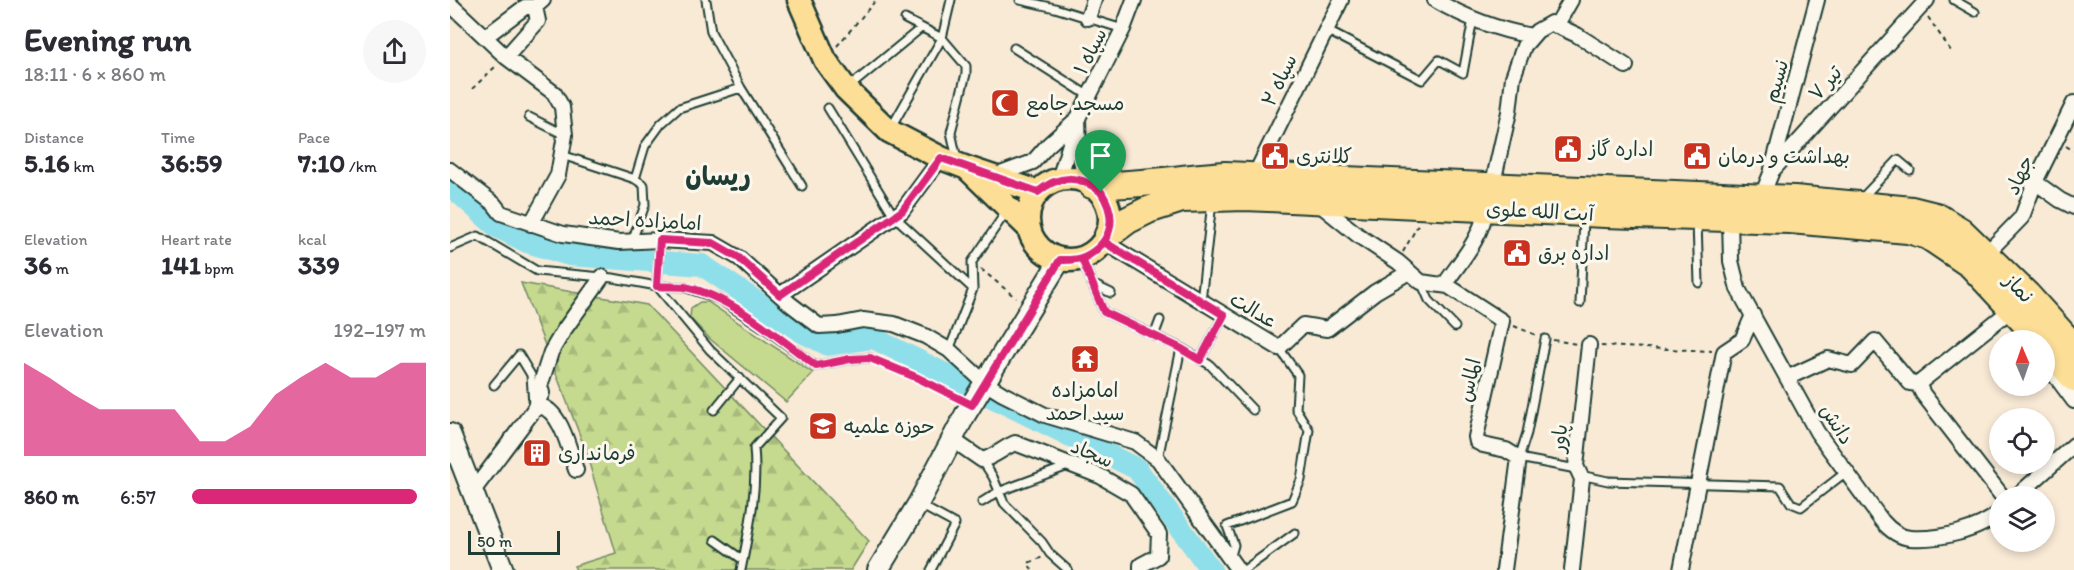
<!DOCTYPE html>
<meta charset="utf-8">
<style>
:root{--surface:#fff;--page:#f7f7f7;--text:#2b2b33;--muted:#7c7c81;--accent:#db2777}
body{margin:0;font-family:Itim,"Playpen Sans Arabic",sans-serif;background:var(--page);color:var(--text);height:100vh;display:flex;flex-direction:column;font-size:22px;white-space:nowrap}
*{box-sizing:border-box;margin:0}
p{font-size:20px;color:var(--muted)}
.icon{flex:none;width:33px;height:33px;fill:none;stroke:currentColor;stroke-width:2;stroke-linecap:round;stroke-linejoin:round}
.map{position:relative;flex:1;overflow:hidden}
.drawer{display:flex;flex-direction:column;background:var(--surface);width:450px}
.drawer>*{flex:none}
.needle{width:39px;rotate:358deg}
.tools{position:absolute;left:1539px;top:330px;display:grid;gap:12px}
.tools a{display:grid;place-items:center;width:66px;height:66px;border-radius:50%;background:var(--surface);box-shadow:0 3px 9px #0003;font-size:30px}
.scale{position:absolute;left:18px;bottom:15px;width:92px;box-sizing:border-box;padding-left:6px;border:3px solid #1f3d34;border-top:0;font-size:16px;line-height:21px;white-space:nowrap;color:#1f3d34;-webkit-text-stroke:4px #fbf7ec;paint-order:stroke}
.pin{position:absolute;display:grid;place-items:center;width:51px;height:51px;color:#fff;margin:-62px -26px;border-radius:50% 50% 50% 0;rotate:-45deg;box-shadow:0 0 6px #0007}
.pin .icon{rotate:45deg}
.round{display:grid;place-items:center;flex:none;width:63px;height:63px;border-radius:32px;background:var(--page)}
.head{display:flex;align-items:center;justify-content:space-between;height:102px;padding:0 24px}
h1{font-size:33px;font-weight:700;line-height:45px}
.figures{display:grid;grid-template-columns:repeat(3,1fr);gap:9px;height:102px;padding:6px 24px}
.figures div{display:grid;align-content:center}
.figures b{font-size:26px;font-weight:700}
.figures small{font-size:16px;font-weight:400}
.figures p{font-size:16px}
.chart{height:168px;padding:12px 24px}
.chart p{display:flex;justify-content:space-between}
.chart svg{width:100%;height:108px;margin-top:6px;fill:var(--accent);opacity:.7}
ul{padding:0 24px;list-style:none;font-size:20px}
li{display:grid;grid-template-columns:96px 72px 1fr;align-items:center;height:45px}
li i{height:15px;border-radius:8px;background:var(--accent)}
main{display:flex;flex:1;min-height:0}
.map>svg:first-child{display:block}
.forest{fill:url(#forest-firs);stroke:#728b62;stroke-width:1.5}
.park{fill:#c5d98f;stroke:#728b62;stroke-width:1.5}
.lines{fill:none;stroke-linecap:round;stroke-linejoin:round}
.river{stroke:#8fdfeb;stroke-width:22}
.lane-casing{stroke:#1f3d34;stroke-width:11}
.street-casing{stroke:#1f3d34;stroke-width:18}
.secondary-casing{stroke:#1f3d34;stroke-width:24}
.primary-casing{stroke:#1f3d34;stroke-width:27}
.highway-casing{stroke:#1f3d34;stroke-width:30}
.path{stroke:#1f3d34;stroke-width:2;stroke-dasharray:4.5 4.5;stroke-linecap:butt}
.lane{stroke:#fbf7ec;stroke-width:7}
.street{stroke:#fbf7ec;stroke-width:14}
.secondary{stroke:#fbf7ec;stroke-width:20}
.primary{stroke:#fcde96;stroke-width:22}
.highway{stroke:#fcde96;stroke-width:26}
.route-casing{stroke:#fff;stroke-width:12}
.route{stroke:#db2777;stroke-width:8}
.labels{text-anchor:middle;stroke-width:6;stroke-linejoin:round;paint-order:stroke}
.street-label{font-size:20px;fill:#1f3d34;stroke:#fbf7ec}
.poi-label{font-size:20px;fill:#1f3d34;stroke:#fbf7ec;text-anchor:start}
.district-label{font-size:26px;font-weight:bold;fill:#1f3d34;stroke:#fbf7ec}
</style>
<main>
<section class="drawer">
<div class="head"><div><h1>Evening run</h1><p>18:11 · 6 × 860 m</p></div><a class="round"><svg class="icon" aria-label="share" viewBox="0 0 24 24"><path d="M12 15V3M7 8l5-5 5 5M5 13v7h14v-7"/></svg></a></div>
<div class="figures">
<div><p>Distance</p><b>5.16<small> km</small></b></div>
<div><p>Time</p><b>36:59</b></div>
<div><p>Pace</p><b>7:10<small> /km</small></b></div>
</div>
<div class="figures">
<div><p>Elevation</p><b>36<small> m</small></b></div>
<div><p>Heart rate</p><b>141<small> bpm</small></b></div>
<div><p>kcal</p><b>339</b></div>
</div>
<div class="chart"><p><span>Elevation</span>192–197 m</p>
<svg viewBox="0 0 160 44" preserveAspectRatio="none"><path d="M0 44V6L10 12L20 19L30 25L40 25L50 25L60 25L70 38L80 38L90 32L100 19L110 12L120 6L130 12L140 12L150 6L160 6V44z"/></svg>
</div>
<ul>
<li><b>860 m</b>6:57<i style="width:96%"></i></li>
</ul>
</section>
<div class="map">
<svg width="1624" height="570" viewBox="0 0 1624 570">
<defs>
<pattern id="forest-firs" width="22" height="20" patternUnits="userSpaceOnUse" patternTransform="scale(1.5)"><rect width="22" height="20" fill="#c5d98f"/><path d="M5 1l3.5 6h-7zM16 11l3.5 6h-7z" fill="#a9bb7c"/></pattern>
</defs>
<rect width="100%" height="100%" fill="#f9ead6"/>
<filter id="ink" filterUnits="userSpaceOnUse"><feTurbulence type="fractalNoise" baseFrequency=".0167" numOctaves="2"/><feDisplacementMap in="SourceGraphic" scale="12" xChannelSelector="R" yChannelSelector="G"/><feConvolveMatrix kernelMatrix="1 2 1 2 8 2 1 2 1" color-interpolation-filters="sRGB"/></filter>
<g filter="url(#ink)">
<path class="forest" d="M71,283L197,305L419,541L401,570H126L124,566L166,553L134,446Z"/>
<path class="park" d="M250,302H258L363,373L336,402L260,339L240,318L241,308Z"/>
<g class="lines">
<path class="river" d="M0,185L47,227L77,242L119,255L252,265L350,331L378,345L423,338L687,469L761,570"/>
<g class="lane-casing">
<path id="lane" d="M256,0L261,32L291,88L352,186
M570,0L605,8L673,29
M1504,0L1525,12
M455,19L492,38L516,66V74L501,132L507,159
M876,30L972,80L989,60L1013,73L1023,19
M564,48L639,96
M398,88L471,28
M378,108L444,216L523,289
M79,117L115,135
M441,128L492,38L501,0
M112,155L185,179L194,185L195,205L182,241
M185,179L195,146L211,124L229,108L291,88
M1411,199L1448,160L1460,170
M1247,222L1249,283
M210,240L207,286L260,350L331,418L304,448C308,489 299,530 291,570
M0,248L28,236L87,271L163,278L207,286L234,287L269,299L320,332L366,366L400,359L420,358
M632,259L654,312L731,348L760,365L803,410
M971,282L979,300L1005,327
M642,284L661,293
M751,301L762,202
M1130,303L1134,219
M704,336L710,320
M1095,339L1077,433L1069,458L1121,468L1135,476L1158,481L1330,486L1341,503L1351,507L1396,472
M499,350L523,289L522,262L556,212
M750,360L774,315
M44,385L69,355L81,375L83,405
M264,410L290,378
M708,459L731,348
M532,460L543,477L554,503L592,542L600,554L618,570
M532,502L548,492L618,466
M470,505L505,524L481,570
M265,540L293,560
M780,559L784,545L777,526L842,501L851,480L859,430L846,409L848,375L829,348
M794,570L845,533"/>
</g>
<g class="street-casing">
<path id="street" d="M985,0C1016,18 1048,30 1082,36
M0,4L56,57L104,93L112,107L115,135L108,175L81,224
M638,18L644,0
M1106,26L1121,0
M35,37L75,7H85L93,0
M56,57L88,21L85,7
M1322,169L1367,0
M0,170L44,204L51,213L113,234L169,242L210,240L263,243L289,258L339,303L369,326L387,325L413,320L444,324L475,336L499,350L535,383L553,394L595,415L685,442L708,459L788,570
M545,176L583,162L597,146L628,118L673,29L684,0
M804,177L891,0
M609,179L628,118L629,152L636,181
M1585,182L1610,200L1624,207
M1042,187L1059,112L1063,77L1074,46L1087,31L1101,23L1127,35L1176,66
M1311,198L1322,171L1477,0
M868,203L909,236L948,262L971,282L998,286
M1036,208C1032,237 1013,258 997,281L998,286L1052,321L1026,437L1027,442L1033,445L1056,450L1069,458L1054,570
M1280,218L1281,261L1288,289L1367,432L1432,521C1439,529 1449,537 1460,538C1488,540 1529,531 1550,512
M654,242L829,348L853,325L877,329L925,292L959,272
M1536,254L1572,217L1585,182L1624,103
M330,295L452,211L491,158
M1598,366L1624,401
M1337,378L1378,359L1402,365L1425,341L1460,383L1468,384
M83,411L92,393L90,386L101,352L114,330L152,277
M503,440L532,460C544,457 553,448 565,443L650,476L681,494L709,534L708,556L691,565V570
M23,491L83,411L89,406C111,409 120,452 126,470
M1552,496L1473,394L1468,384L1562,309
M1567,496L1624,445
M1122,570L1132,479L1126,466L1139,345
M1231,570L1274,352L1292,340L1303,315"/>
</g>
<g class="secondary-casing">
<path id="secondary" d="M0,434L53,570
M428,570L468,504L515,415L610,260"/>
</g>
<g class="primary-casing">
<path id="primary" d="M349,0L375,60L396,89L439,131L491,158L517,168
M578 219a41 41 0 1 1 82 0a41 41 0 1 1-82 0Z
M579,228L517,168L588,192"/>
</g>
<g class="highway-casing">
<path id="highway" d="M642,185C686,186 730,178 775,175L1344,199L1462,210L1486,216L1511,231L1577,295L1624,347
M658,235L678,220L698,210L732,199L795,197L1155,214L1340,220L1458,230L1478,236L1521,265L1591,340
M1594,344L1624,378"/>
</g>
<path class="path" d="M1478,17L1501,51
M387,46L426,0
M22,89L46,66
M1616,146L1624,151
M953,252L968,225
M531,269L566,298
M1064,326L1086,335
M1103,340L1127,344
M1151,346L1262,351
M429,361L508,398
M582,570L578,563L593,557"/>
<use href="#lane" class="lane"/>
<use href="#street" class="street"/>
<use href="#secondary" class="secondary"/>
<use href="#primary" class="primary"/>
<use href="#highway" class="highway"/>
</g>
</g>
<g class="lines" filter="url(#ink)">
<g class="route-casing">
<path id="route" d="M651,192C630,174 608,175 588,192L491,158L452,211L330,295L289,258L263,243L210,240L207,286C216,287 226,286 235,287C282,297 329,338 366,366L400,359L420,358L468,378L522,405L610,260C630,261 641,256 654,242L774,315L750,360L730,348L654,312L632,259C661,244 669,220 651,192"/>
</g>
<use href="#route" class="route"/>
</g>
<defs>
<g id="mosque-square" transform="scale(1.5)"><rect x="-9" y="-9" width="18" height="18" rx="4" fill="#c8321e" stroke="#fbf7ec"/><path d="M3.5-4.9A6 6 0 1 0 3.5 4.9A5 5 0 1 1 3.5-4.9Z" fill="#fff"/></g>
<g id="civic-square" transform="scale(1.5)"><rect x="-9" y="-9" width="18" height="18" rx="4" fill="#c8321e" stroke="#fbf7ec"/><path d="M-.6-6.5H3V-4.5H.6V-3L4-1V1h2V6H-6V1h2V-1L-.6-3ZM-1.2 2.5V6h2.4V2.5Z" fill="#fff"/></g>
<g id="temple-square" transform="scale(1.5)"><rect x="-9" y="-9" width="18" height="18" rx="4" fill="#c8321e" stroke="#fbf7ec"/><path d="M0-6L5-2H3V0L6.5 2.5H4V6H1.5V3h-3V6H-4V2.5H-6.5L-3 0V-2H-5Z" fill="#fff"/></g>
<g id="university-square" transform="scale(1.5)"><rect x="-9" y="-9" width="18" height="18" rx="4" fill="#c8321e" stroke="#fbf7ec"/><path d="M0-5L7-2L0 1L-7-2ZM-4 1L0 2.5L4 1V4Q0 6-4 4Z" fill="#fff"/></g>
<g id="building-square" transform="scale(1.5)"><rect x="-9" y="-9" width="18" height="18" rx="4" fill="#c8321e" stroke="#fbf7ec"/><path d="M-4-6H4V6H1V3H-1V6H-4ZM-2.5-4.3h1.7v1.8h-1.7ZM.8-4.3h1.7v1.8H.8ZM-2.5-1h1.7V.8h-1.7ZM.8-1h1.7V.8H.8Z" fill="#fff"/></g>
</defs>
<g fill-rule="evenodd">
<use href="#mosque-square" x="555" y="103"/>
<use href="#civic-square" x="1118" y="149"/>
<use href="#civic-square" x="825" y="156"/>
<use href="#civic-square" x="1247" y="156"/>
<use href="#civic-square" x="1067" y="253"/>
<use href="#temple-square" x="635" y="359"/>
<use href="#university-square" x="373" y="426"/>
<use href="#building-square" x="87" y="453"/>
</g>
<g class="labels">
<g class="street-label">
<text transform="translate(640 51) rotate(-63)" y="7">سپاه ۱</text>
<text transform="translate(829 80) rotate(-64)" y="7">سپاه ۲</text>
<text transform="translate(1326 81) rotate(-75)" y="7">نسیم</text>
<text transform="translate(1375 83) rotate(-48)" y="7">۷ تیر</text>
<text transform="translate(1569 175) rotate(-66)" y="7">جهاد</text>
<text transform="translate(1090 211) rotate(3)" y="7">آیت الله علوی</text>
<text transform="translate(195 220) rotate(3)" y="7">امامزاده احمد</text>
<text transform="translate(1569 288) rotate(46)" y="7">نماز</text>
<text transform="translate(804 310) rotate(31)" y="7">عدالت</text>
<text transform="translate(1019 380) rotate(-77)" y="7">الماس</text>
<text transform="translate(1387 424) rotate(57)" y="7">دانش</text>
<text transform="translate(1109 438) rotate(-84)" y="7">پاور</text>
<text transform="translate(642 453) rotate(23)" y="7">سجاد</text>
</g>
<g class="poi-label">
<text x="576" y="110">مسجد جامع</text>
<text x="1139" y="156">اداره گاز</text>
<text x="846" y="163">کلانتری</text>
<text x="1268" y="163">بهداشت و درمان</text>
<text x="1088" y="260">اداره برق</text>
<text x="635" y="397" text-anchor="middle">امامزاده<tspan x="635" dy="23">سید احمد</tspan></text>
<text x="394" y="433">حوزه علمیه</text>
<text x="108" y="460">فرمانداری</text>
</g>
<g class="district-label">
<text x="268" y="185">ریسان</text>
</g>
</g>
</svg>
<div class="tools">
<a><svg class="needle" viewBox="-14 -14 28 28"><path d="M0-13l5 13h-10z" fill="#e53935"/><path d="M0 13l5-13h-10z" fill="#7c7c81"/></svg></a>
<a><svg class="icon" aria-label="locate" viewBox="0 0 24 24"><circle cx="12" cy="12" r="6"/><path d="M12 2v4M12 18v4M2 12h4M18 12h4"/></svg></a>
<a><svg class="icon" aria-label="layers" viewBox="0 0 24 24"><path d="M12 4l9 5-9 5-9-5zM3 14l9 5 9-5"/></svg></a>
</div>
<div class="scale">50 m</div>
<div class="pin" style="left:651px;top:192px;background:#1e9e55"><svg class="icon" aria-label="arrive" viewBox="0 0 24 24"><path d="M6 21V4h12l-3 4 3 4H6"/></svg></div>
</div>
</main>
